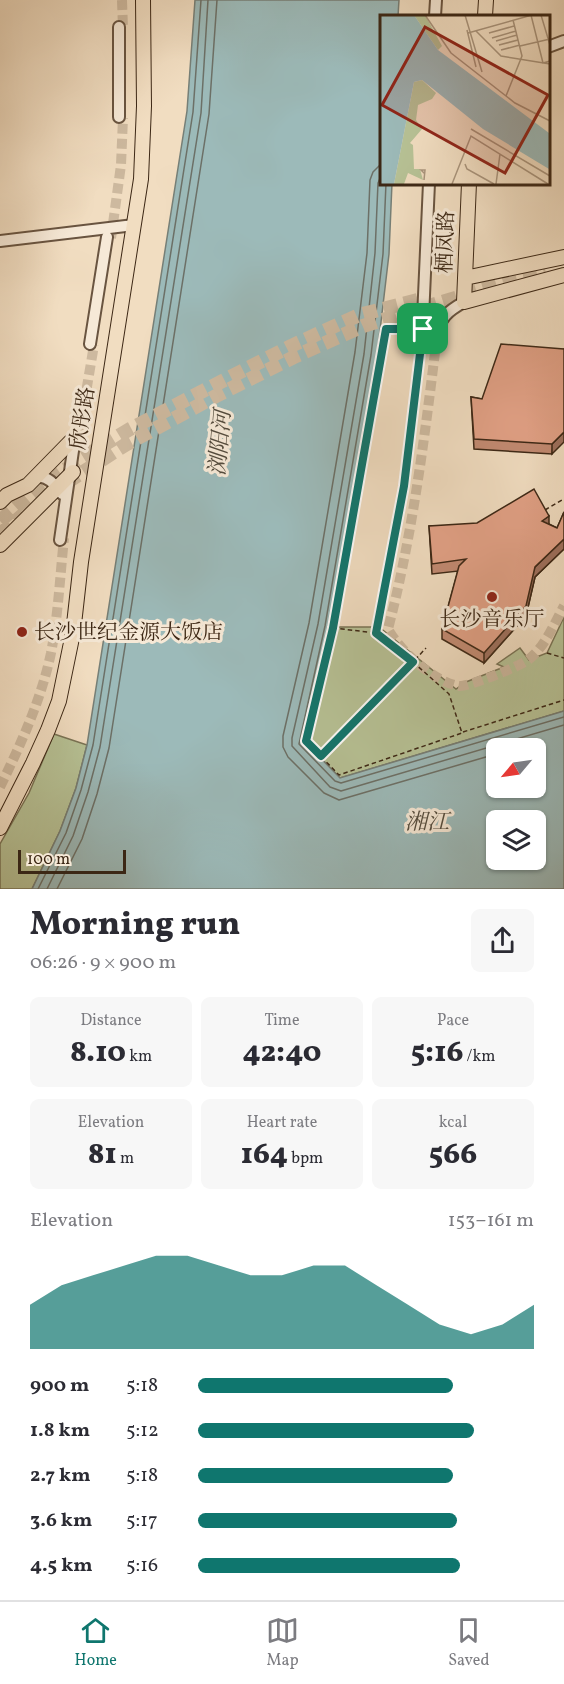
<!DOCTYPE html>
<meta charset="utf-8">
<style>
:root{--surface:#fff;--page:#f7f7f7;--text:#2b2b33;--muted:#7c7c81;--line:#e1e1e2;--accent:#0f766e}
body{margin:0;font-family:Vollkorn,"Noto Serif SC",serif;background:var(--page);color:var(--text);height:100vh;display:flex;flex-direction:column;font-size:22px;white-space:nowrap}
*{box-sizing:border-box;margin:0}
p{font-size:20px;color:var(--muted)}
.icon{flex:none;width:33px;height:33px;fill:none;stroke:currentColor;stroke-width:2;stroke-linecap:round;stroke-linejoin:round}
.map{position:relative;height:889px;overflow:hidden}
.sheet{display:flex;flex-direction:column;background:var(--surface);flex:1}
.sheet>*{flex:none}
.needle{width:39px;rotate:241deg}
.buttons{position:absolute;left:486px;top:738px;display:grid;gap:12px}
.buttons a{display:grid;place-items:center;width:60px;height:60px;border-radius:9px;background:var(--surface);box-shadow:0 2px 4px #0004;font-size:30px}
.scale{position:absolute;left:18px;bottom:15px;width:108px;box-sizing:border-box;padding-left:6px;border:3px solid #3c2715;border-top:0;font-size:16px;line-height:21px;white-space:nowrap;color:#3c2715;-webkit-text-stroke:4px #f6e9d7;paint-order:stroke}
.pin{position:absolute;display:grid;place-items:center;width:51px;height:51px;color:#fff;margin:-26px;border-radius:12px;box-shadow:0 3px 9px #0006}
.round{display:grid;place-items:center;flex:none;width:63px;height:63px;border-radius:9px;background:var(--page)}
.head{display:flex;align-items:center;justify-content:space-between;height:102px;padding:0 30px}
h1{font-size:33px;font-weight:800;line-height:45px}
.figures{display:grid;grid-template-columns:repeat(3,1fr);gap:9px;height:102px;padding:6px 30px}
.figures div{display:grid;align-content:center;border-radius:9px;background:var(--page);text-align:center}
.figures b{font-size:30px;font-weight:800}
.figures small{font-size:16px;font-weight:400}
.figures p{font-size:16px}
.chart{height:168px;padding:12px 30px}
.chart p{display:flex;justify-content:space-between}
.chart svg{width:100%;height:108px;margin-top:6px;fill:var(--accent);opacity:.7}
ul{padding:0 30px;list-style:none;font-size:20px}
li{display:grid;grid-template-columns:96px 72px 1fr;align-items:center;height:45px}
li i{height:15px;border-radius:8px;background:var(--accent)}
.tabs{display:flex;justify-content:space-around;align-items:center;height:84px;border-top:2px solid var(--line);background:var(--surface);font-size:16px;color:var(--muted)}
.tabs a{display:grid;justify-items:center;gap:3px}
.tabs .current{color:var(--accent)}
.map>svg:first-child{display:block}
.green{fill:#b7c296;stroke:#7a7456;stroke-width:1.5}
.water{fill:#9cbab9;stroke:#767f77;stroke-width:1.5;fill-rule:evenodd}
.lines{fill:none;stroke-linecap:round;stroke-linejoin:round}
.shore{stroke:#6c7067;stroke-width:1.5}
.minor-tunnel{stroke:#cdb99f;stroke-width:10;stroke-dasharray:10 5;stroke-linecap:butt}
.major-tunnel{stroke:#cdb99f;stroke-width:14;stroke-dasharray:14 7;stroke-linecap:butt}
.minor-casing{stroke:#695440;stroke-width:14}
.major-casing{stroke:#3c2715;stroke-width:16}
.path{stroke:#3c2715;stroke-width:1.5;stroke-dasharray:4.5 3;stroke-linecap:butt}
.minor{stroke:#f6e9d7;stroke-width:10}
.major{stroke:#f1ddc1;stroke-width:14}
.wall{fill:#c28a72;stroke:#3c2715;stroke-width:1.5}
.shaded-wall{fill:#9e705d;stroke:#3c2715;stroke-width:1.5}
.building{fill:#e1a085;stroke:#3c2715;stroke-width:1.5}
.route-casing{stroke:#fff;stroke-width:12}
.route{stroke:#0f766e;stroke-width:8}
.poi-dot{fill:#8f2418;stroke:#f6e9d7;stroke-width:2}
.labels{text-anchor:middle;stroke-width:6;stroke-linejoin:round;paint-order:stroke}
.street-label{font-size:21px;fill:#3c2715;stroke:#f6e9d7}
.poi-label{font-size:21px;fill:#3c2715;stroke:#f6e9d7}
.water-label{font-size:22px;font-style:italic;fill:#544c3e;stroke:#f6e9d7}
.inset-road{fill:none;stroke:#a9947c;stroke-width:1.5}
.view{fill:#8f2418;fill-opacity:0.15;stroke:#8f2418;stroke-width:3}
.inset-edge{fill:none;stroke:#3c2715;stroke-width:3}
</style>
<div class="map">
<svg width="564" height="889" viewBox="0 0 564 889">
<rect width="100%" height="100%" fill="#f1ddc1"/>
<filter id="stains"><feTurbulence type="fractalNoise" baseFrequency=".00333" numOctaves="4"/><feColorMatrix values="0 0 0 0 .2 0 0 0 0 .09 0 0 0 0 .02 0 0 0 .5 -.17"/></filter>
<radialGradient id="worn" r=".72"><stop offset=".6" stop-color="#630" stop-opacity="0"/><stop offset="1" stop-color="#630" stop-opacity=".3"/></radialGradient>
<path class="green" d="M564,617V711L340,778L305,742L331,627H379L456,689L466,682L504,667L497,664L520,648L529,660L547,653Z
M54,734L87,745L76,788L60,831L32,889H0V844L29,793Z"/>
<path class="water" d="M195,0H399L398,16H381V183H392L389,254L377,356L331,627L305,742L340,778L564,711V889H32L60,831L76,788L87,745L187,111ZM496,748H536V788H496ZM496,820H536V860H496Z"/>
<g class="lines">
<path class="shore" d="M381,164L373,172L370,180L367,253L355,352L309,623L283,736V747L288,757L324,793L339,800L496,754
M381,176L378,183L375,253L364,354L318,624L292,738V746L330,787L341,791L564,725
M386,183L383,254L371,355L325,626L299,744L335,781L341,783L564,717
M38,889L66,833L81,790L93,745L193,112L201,0
M47,889L73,836L88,792L100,747L201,113L208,0
M57,889L82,839L97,794L109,748L209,114L217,0"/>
<path class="minor-tunnel" d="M122,0L123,29
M111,238L121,165L123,118
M437,336C425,434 413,534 388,629C400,651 434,682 459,686C468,687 520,666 528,660C545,647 554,624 564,606
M79,434L94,345
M0,787C21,744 41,700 51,653C58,616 60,577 64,538"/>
<path class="major-tunnel" d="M66,483L125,445L216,396L296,356L363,326L501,284L546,273
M0,521L32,493L82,458L130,429L203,391L291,346L359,315L422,299
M0,534L24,514"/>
<g class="minor-casing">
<path id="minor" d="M435,16L436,0
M548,47L564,41
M119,117V27
M0,241L134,225
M423,318L429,183
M437,336C439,318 448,311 464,302
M90,344L107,237
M36,477C48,475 55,485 62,494
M60,540L75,437"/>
</g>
<g class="major-casing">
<path id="major" d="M485,16L486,0
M469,183L464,302L564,275
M465,278L564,257
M0,502L7,495L28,485L75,437
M0,545L73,472
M0,828L33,763L48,730L59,701L73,633L81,562L141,179L144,106L143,0"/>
</g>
<path class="path" d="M545,510L562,500
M333,627L385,329H422L423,326
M376,632L404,485L422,329L429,328
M547,653L564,658
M463,732L564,700
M321,756L413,662L376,633L333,628L306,741L339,775L462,733L449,694L413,662L426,648"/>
<use href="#minor" class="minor"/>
<use href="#major" class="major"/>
</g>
<path class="wall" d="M564,349L552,454L474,449L471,397L482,399Z
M564,512V549L535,577L526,616L484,663L442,639V629L458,571L432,574L429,526L549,524L557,528Z"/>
<path class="shaded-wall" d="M564,432V442L552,454V444Z
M549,516V526L542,521Z
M564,539V549L535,577L526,616L484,663V653L535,567Z"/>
<path class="building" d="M501,344L564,349V432L552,444L474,439L471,397L482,399Z
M534,489L549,516L542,521L557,528L564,512V539L535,567L526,606L484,653L442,629L459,566L466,559L432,564L429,526L477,523Z"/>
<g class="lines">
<g class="route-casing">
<path id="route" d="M386,329H423L404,486L376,633L413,662L321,756L306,741L333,628Z"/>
</g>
<use href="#route" class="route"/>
</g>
<g class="poi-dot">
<circle cx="492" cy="597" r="6"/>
<circle cx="22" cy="632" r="6"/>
</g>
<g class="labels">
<g class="street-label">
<text transform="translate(445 242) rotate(-88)" y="7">栖凤路</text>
<text transform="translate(82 418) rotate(-81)" y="7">欣彤路</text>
</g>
<g class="poi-label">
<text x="492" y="626">长沙音乐厅</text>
<text x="34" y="639" text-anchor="start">长沙世纪金源大饭店</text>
</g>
<g class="water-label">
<text transform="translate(219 443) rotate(-85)" y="8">浏阳河</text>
<text x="427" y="829">湘江</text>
</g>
</g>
<g transform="translate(380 15)">
<rect width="170" height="170" fill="#f1ddc1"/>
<path d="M34,0H45L62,31L58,35ZM42,65L56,78L52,84L38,90L36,105L42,114L30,128L33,130L34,154H40L43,165L28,158L24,169H14L34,67Z" fill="#b7c296"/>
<path d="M0,0H34L58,35L169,118V154L103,114L42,65L34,67L14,169H0Z" fill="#9cbab9"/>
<path class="inset-road" d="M45,0L71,38L135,88L170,106M85,0L102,57M151,0L163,48L170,46M161,0L170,30M87,15L96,52M96,16L121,41L170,49M88,18L152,0M109,18L134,11M112,23L136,16M116,26L137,20M119,30L138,25M140,31L170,24M121,35L140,30M126,81L142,41L133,5M91,114L170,161M85,149L87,154L114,169M44,165L45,155H41L45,159M72,169L91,121L168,169M116,169L120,139"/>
<path class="view" d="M45,12L168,80L125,158L2,90Z"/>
<rect width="170" height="170" class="inset-edge"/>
</g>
<rect width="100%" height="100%" filter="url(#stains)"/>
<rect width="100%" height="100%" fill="url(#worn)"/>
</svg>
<div class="buttons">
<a><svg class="needle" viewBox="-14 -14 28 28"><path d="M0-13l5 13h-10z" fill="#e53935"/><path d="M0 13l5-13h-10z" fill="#7c7c81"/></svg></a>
<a><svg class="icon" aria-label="layers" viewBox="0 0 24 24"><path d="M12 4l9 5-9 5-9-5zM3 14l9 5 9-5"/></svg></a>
</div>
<div class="scale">100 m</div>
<div class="pin" style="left:423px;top:329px;background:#1e9e55"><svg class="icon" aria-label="arrive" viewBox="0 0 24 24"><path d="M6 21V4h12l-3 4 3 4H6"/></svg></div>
</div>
<section class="sheet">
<div class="head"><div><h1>Morning run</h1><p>06:26 · 9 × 900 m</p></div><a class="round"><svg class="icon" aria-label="share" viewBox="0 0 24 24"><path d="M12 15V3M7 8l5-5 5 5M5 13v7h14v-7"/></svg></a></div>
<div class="figures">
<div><p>Distance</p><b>8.10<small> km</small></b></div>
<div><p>Time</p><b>42:40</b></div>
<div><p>Pace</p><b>5:16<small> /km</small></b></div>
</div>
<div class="figures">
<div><p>Elevation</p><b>81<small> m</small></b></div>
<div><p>Heart rate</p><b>164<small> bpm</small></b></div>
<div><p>kcal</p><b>566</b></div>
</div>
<div class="chart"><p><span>Elevation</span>153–161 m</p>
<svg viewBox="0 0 160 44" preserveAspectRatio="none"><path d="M0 44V26L10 18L20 14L30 10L40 6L50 6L60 10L70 14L80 14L90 10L100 10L110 18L120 26L130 34L140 38L150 34L160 26V44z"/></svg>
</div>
<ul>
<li><b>900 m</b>5:18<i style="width:76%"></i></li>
<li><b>1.8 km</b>5:12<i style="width:82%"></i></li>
<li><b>2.7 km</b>5:18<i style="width:76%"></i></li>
<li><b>3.6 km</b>5:17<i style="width:77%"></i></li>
<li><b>4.5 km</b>5:16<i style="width:78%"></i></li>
</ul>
</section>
<nav class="tabs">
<a class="current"><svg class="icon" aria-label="home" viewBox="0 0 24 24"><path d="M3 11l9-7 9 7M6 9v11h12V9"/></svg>Home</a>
<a><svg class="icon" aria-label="map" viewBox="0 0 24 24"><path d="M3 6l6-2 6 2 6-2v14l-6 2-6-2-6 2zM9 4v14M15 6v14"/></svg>Map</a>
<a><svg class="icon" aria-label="saved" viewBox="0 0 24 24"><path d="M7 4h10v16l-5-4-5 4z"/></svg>Saved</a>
</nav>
